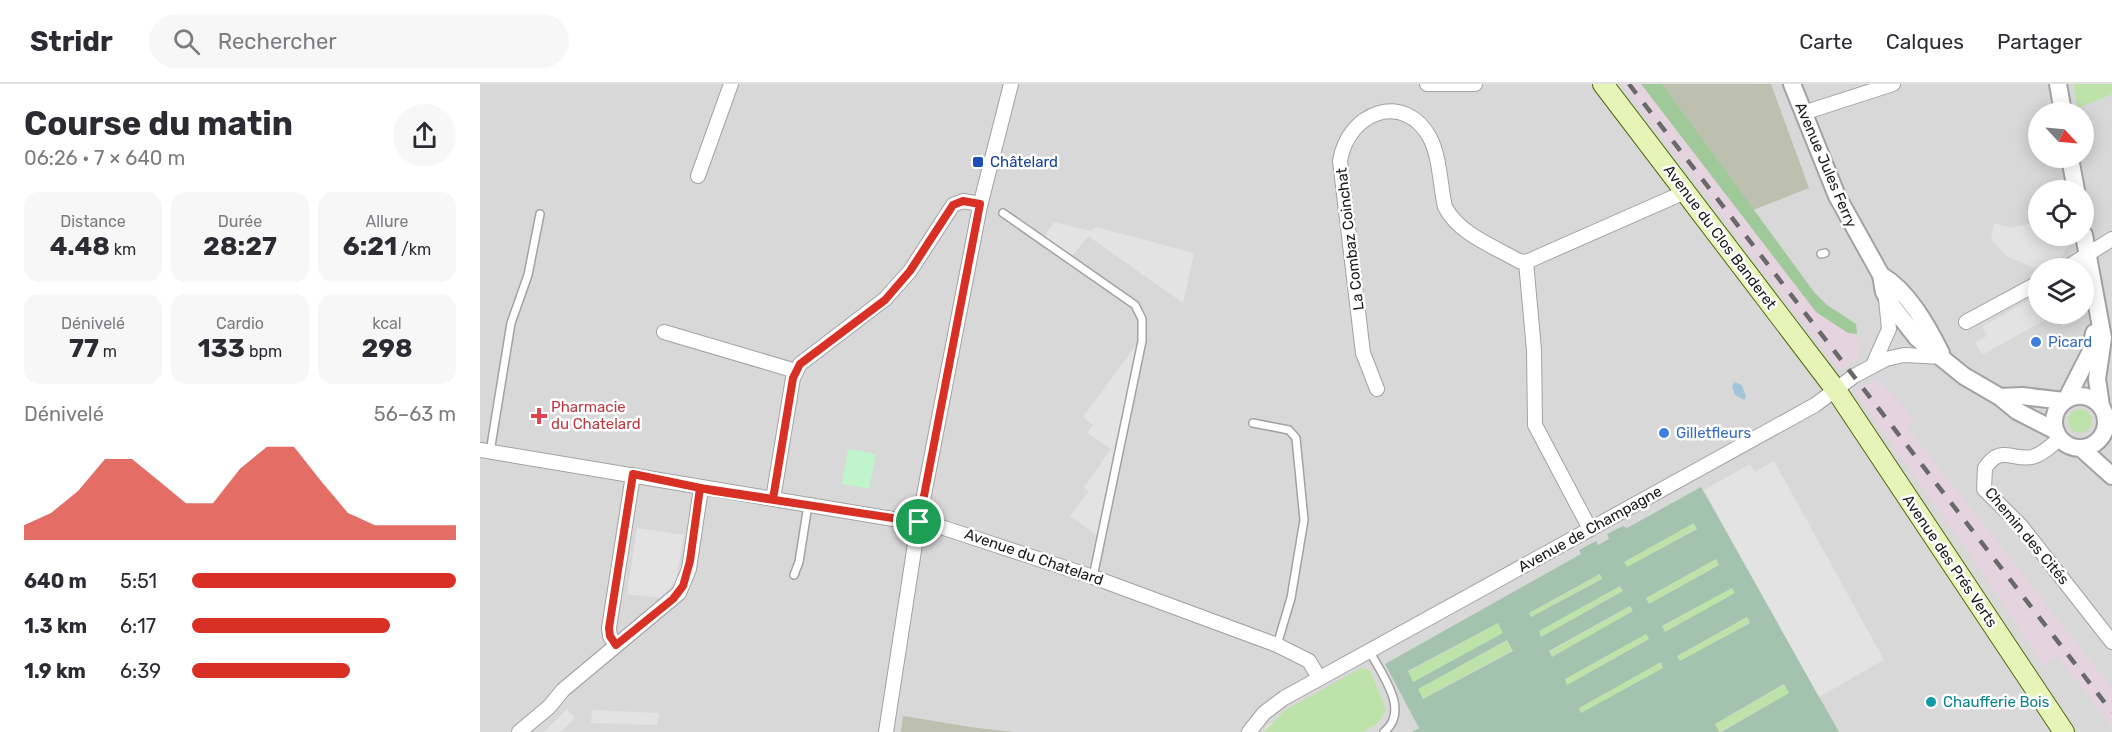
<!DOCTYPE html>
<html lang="fr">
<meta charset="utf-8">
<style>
:root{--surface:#fff;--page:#f7f7f7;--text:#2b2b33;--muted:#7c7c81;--line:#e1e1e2;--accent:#d93025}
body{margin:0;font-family:Rubik,sans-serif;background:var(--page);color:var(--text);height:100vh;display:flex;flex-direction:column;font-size:22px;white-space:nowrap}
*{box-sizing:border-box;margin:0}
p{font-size:20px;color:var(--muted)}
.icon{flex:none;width:33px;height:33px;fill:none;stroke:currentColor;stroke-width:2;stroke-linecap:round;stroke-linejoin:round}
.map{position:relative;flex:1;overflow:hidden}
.side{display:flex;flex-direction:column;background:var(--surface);width:480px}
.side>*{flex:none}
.needle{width:39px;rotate:116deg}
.tools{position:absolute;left:1548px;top:18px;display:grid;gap:12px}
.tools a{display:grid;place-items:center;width:66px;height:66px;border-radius:50%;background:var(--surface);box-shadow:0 3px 15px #0003;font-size:30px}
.pin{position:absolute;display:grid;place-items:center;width:51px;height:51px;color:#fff;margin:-26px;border:3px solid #fff;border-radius:50%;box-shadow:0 2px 6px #0007}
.round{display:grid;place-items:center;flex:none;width:63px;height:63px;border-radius:32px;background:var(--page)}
.overview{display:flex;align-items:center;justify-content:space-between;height:102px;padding:0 24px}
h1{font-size:33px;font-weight:700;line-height:45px}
.figures{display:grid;grid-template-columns:repeat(3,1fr);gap:9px;height:102px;padding:6px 24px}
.figures div{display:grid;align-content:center;border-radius:15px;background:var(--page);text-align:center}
.figures b{font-size:26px;font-weight:700}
.figures small{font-size:16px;font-weight:400}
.figures p{font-size:16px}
.chart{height:168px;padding:12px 24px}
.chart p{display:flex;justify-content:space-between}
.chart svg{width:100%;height:108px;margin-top:6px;fill:var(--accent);opacity:.7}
ul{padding:0 24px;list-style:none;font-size:20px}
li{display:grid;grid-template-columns:96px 72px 1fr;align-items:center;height:45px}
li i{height:15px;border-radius:8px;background:var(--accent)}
header{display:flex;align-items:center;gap:36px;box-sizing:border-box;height:84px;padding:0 30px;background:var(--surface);border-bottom:2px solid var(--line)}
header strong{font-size:28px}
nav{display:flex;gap:33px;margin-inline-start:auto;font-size:21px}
.search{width:420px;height:54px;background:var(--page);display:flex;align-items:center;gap:15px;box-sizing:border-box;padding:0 21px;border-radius:33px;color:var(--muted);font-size:22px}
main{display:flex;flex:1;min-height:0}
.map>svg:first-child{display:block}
.residential{fill:#d9d8d8;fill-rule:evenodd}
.industrial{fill:#e5d4df}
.construction{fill:#bdc0ae}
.grass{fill:#bde3aa}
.forest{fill:#9fc999}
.cemetery{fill:#a4c3ae;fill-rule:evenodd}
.park{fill:#c0f4cc}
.parking{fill:#e3e3e3}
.water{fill:#a4c4d7}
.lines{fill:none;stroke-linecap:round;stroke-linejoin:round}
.service-casing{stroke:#a2a2a2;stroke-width:10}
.minor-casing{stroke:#a2a2a2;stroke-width:16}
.tertiary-casing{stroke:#a2a2a2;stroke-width:20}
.secondary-casing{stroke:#50680c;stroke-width:22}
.service{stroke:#fff;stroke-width:7}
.minor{stroke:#fff;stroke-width:14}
.tertiary{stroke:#fff;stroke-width:16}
.secondary{stroke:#e7f4b8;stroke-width:20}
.rail{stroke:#696969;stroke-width:4.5;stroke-dasharray:12 12;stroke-linecap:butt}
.route-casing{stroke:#fff;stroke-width:12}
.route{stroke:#d93025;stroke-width:8}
.transit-dot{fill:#1a4fb4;stroke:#fff;stroke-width:2}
.shop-dot{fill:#3f7fe0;stroke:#fff;stroke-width:2}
.health-dot{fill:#e0444e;stroke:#fff;stroke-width:2}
.culture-dot{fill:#0f9aa8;stroke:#fff;stroke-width:2}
.labels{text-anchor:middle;stroke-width:5;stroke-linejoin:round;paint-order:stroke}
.transit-label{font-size:15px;fill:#164399;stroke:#fff;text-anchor:start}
.street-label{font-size:15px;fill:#1b1b1b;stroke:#fff}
.shop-label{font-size:15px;fill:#366cbe;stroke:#fff;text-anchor:start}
.health-label{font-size:15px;fill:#be3a42;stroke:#fff;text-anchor:start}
.culture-label{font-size:15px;fill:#0d838f;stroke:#fff;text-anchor:start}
</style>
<header>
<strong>Stridr</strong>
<div class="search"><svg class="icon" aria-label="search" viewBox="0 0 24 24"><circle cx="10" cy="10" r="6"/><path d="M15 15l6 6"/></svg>Rechercher</div>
<nav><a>Carte</a><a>Calques</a><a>Partager</a></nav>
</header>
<main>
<section class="side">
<div class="overview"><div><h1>Course du matin</h1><p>06:26 · 7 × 640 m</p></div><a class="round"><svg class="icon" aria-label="share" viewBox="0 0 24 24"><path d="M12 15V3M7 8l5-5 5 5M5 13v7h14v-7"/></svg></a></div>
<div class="figures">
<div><p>Distance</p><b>4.48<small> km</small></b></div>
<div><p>Durée</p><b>28:27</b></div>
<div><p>Allure</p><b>6:21<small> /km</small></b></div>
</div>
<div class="figures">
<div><p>Dénivelé</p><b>77<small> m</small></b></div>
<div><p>Cardio</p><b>133<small> bpm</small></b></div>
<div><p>kcal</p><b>298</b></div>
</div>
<div class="chart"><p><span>Dénivelé</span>56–63 m</p>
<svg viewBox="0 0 160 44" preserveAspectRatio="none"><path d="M0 44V38L10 33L20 24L30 11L40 11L50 20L60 29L70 29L80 15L90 6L100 6L110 20L120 33L130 38L140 38L150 38L160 38V44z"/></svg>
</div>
<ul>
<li><b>640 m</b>5:51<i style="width:100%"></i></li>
<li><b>1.3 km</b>6:17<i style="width:75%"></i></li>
<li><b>1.9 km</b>6:39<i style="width:60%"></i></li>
</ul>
</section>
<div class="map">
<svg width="1632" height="648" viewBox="0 0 1632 648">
<rect width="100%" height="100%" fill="#eceae1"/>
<path class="residential" d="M0,0H1632V648H883L898,639L906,626L890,586L788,641L783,648H0ZM1558,28H1604V74H1558ZM1558,106H1604V152H1558ZM1558,184H1604V230H1558Z"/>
<path class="industrial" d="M1142,0H1161L1336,228L1368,249L1377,250L1378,274L1360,287Z
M1396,294L1435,335L1426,342L1632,604V643L1577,571L1564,582L1492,473L1375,308Z"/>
<path class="construction" d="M1182,0H1291L1329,104L1273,126Z
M423,632L497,644L534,648H421Z"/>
<path class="grass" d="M1593,0H1632V10L1598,24Z
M1588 337a12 12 0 1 1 24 0a12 12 0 1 1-24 0Z
M1214,439L1217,444L1147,484L1144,478Z
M1236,475L1239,481L1169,520L1166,514Z
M1121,490L1123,494L1051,533L1049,529Z
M1140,502L1143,507L1061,553L1058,547Z
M1252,503L1256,509L1185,548L1182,543Z
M1151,522L1154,527L1072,573L1069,568Z
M1268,533L1271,538L1200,578L1197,572Z
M1018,539L1024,549L933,598L928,588Z
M1166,550L1169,555L1087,601L1084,595Z
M1028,556L1033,566L943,615L937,605Z
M1180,578L1183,584L1102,629L1099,624Z
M881,584L890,586L906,626L898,639L883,648H783L807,625Z
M1305,600L1310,609L1239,648L1235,640Z"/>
<path class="forest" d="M1161,0H1182L1334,208L1347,221L1376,240L1377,250L1368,249L1336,228Z"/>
<path class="cemetery" d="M1221,403L1359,648H1241L1309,609L1304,600L1235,640L1239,648H932L939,644L905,580L1101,470L1099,466L1116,457L1118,461L1129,455L1127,450L1143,442L1147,444ZM1214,439L1217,445L1147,483L1144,478ZM1236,475L1239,481L1169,520L1166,514ZM1120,490L1122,495L1051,533L1049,529ZM1140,502L1143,507L1061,553L1059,547ZM1252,504L1255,509L1185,548L1182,542ZM1150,522L1153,527L1072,573L1069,567ZM1267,533L1270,539L1200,577L1197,572ZM1018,539L1023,549L933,598L928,587ZM1166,550L1169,555L1087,601L1085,595ZM1027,556L1033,567L943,615L938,605ZM1181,578L1183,584L1101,629L1099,624Z"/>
<path class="park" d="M368,365L396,370L389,405L362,400Z"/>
<path class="parking" d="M574,138L611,147L616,143L714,169L703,219L608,152L590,175L562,156Z
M1514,139L1531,144L1553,139L1558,142V152H1590L1588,160L1582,173L1554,184L1526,172L1511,155Z
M1558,211V230H1591L1595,236L1583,243L1575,230L1502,271L1495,258L1507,252L1502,243Z
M662,253L621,454L590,432L609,407L604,403L631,365L607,349L613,341L603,333Z
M1294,377L1404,576L1339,613L1224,406L1270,380L1275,388Z
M157,444L204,451L196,497L180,514L147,510Z
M87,625L95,634L80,648H64Z
M112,626L179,629L177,641L111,639Z"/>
<path class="water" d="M1255,298L1262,301L1266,313L1264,316L1255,311L1252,302Z"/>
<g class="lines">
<g class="service-casing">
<path id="service" d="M523,129L655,221L662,235V257L613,493
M1341,170L1345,169
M773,339L809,346L816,354L824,436L811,514L797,561
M10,368L31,239L48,191L60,130
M314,491L319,478L328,421
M889,566C901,590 931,626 904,648"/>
</g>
<g class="minor-casing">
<path id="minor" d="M947,0H995
M1323,29L1413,0
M218,92L251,0
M1046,178L1054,266L1055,341L1110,445
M1586,184L1632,155
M1486,238L1558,199
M184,248L316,287
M1393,281L1409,245L1406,215
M897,305L883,269L860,77C868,27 925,7 950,54C960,73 960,101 965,123C979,150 1013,162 1039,177L1046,178L1205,108
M1580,354C1572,361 1563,370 1552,373C1532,377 1521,360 1505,384L1504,405L1541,442L1632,558
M0,366L461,443L613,493L797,561L829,577L839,594
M293,415L313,294L320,280L405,215L430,187L473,121L483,117L500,120
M136,561L130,552L129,544L153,391
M39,648L69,623L83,606L199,509L209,485L221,404
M406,648L437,447L500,122L531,0
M769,648L784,629L804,614L1335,321L1374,292L1406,275L1424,271L1463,273"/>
</g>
<g class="tertiary-casing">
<path id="tertiary" d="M1312,0L1357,112L1401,191L1404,208L1412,222L1437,254L1484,292L1520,313L1537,327L1576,347
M1578,0L1583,28
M1590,74L1596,106
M1604,151L1623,254L1617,295L1621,322
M1401,191C1428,207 1447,241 1461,269
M1574 338a26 26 0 1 1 52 0a26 26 0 1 1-52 0Z
M1520,313L1542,312L1584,317
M1586,316L1610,269L1614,249
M1601,364L1632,392"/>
</g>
<g class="secondary-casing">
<path id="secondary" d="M1123,0L1356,306L1584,648"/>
</g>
<use href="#service" class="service"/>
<use href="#minor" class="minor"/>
<use href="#tertiary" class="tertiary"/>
<use href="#secondary" class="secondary"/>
<path class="rail" d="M1149,0L1632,628"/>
</g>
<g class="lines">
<g class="route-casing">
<path id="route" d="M439,438L235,407L153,390L129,544L130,552L136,561L193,515L203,502L210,477L220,404L293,415L313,294L320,280L405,216L430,187L473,121L483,117L500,120L439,438"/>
</g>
<use href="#route" class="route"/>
</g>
<rect class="transit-dot" x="492" y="72" width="12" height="12" rx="3"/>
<g class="shop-dot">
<circle cx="1556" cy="258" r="6"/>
<circle cx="1184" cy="349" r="6"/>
</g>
<path class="health-dot" d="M56 323h6v6h6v6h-6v6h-6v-6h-6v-6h6z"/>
<circle class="culture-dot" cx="1451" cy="618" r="6"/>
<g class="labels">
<g class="transit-label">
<text x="510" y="83">Châtelard</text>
</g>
<g class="street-label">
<text transform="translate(1346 81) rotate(67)" y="5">Avenue Jules Ferry</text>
<text transform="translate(1240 153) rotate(53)" y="5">Avenue du Clos Banderet</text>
<text transform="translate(870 155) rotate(-97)" y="5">La Combaz Coinchat</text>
<text transform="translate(1110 445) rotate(-29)" y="5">Avenue de Champagne</text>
<text transform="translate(1547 452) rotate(50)" y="5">Chemin des Cités</text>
<text transform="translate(554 473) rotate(19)" y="5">Avenue du Chatelard</text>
<text transform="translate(1470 477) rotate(56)" y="5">Avenue des Prés Verts</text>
</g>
<g class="shop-label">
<text x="1568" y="263">Picard</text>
<text x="1196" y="354">Gilletfleurs</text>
</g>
<g class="health-label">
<text x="71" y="328">Pharmacie<tspan x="71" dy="17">du Chatelard</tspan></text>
</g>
<g class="culture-label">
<text x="1463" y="623">Chaufferie Bois</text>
</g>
</g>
</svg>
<div class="tools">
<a><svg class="needle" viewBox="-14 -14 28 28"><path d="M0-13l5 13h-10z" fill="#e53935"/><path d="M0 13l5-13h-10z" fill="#7c7c81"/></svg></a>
<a><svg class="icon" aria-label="locate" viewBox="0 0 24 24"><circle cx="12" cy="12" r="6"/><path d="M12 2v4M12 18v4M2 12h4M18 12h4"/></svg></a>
<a><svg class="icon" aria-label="layers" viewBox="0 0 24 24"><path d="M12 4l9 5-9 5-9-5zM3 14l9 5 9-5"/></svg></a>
</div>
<div class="pin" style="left:439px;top:438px;background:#1e9e55"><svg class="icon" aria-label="arrive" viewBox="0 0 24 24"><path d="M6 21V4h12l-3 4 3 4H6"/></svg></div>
</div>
</main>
